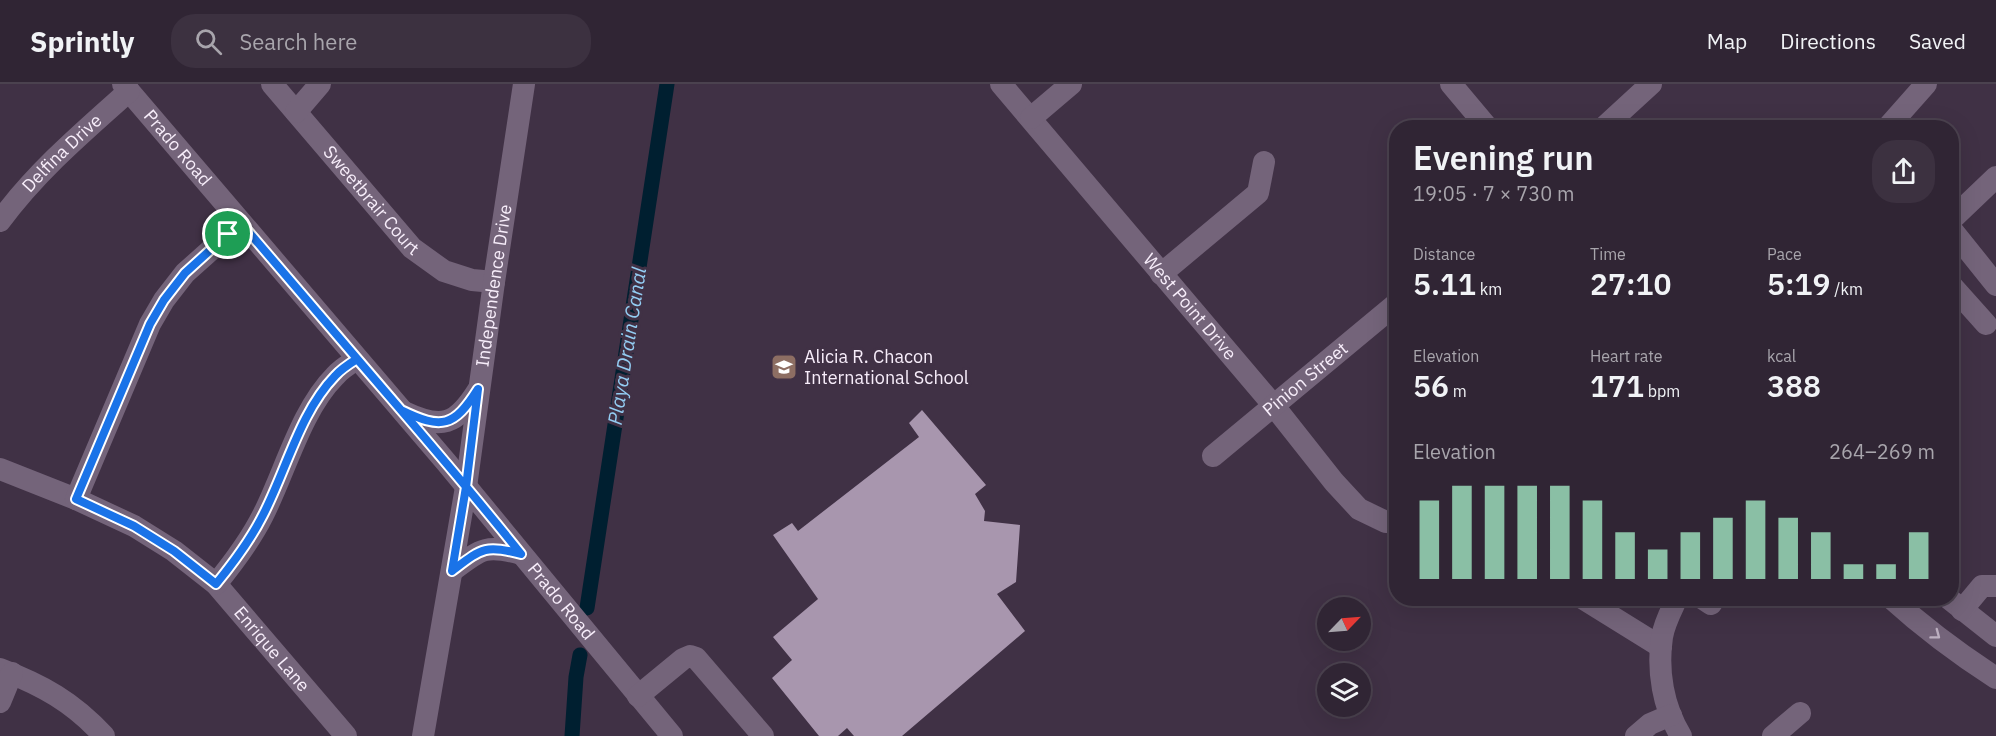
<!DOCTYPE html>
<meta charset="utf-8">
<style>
:root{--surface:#302534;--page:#3c3140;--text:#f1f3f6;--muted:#a8a5ac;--line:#4b424f;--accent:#8abfa5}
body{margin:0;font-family:"IBM Plex Sans",sans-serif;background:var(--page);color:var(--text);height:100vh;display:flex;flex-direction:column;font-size:22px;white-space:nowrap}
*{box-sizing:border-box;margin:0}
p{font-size:20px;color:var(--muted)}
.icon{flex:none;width:33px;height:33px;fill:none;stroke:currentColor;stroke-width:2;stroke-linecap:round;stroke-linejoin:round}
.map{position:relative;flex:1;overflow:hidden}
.details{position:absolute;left:1389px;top:36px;width:570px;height:486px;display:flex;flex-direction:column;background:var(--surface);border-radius:24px;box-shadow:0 6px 24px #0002,0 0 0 2px var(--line)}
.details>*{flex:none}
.needle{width:39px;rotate:65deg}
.controls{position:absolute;left:1317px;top:513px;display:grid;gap:12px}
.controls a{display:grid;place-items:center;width:54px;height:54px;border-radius:50%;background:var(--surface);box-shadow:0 6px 24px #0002,0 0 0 2px var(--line);font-size:30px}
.pin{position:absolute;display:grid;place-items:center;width:51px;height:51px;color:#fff;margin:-26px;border:3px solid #fff;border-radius:50%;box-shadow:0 2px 6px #0007}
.round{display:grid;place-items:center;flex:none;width:63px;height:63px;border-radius:24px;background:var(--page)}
.overview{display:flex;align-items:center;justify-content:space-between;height:102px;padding:0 24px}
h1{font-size:33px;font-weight:600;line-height:45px}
.stats{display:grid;grid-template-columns:repeat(3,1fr);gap:9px;height:102px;padding:6px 24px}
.stats div{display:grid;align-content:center}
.stats b{font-size:30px;font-weight:600}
.stats small{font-size:16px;font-weight:400}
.stats p{font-size:16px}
.chart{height:168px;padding:12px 24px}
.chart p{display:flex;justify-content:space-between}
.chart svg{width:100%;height:108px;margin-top:6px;stroke:var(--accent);stroke-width:6}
header{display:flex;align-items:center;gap:36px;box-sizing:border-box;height:84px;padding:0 30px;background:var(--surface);border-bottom:2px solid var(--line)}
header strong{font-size:28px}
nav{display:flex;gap:33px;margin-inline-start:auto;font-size:21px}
.search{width:420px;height:54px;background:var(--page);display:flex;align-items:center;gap:15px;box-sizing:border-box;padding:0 21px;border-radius:24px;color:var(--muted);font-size:22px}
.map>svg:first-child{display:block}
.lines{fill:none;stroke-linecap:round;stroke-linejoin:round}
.canal{stroke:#001f30;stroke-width:15}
.building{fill:#a896ae}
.minor{stroke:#74647a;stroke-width:22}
.oneway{stroke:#bcafc0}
.route-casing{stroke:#fff;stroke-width:12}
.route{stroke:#1a73e8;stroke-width:8}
.labels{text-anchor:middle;stroke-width:6;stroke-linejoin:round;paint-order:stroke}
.street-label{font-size:18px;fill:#f7edfa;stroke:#403145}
.poi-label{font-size:18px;fill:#f7edfa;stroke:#403145;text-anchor:start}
.water-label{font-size:20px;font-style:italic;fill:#93ccf2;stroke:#403145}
</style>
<header>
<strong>Sprintly</strong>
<div class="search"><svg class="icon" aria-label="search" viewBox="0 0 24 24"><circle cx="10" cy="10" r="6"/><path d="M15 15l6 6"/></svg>Search here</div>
<nav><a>Map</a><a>Directions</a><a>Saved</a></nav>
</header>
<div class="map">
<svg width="1996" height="652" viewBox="0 0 1996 652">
<rect width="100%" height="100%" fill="#403145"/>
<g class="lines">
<path class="canal" d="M587,524L667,0
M572,652L576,593L580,571"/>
</g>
<path class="building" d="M922,326L986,401L975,410L985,427L984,437L1020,441L1016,498L997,510L1025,547L902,652H854L847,644L838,652H819L772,594L792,576L773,553L818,515L773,451L792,439L798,447L919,353L909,339Z"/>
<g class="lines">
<g class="minor">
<path id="s1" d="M123,0L446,378L672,652"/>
<path id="s2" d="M272,0L412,164L444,187L472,196L494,198"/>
<path id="s3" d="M1001,0L1274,322L1334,398L1359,425L1386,438"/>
<path d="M1451,0L1488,44"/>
<path d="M296,28L320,0"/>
<path d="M1031,34L1071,0"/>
<path d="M1603,44L1651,0"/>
<path d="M1887,44L1926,0"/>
<path d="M1952,135L1996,93"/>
<path id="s4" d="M0,137C37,87 83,48 129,7"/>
<path d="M1952,146L1996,201"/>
<path d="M1161,190L1258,109L1264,78"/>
<path d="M1952,202L1986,240"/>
<path d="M404,328C442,346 456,341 478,306"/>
<path id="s5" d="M1213,372L1396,220"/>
<path id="s6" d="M0,385L76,415L134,442L174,467L216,500L346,652"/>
<path d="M76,415L150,240L164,216L185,189L241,139"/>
<path d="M452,487C481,465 485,460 521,470"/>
<path d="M216,500C234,478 250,457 263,431C285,388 301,326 335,292C341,285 349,280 357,275"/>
<path d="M1582,514L1661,563"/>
<path d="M1677,514C1671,527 1664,540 1662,553C1657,587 1663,623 1681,652"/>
<path d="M1702,514L1711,520L1715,514"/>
<path d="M1891,514C1924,544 1959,570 1996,594"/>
<path d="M1948,514L1996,552"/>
<path d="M1962,526L1982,502H1996"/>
<path d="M0,585C42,601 73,618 104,652"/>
<path d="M638,612L683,575L690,572L696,574L763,652"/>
<path d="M0,618L12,589"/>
<path id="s7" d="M423,652L466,403L494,198L524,0"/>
<path d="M1636,652L1650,640L1671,631"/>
<path d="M1773,652L1800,629"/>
</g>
</g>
<defs><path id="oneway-chevron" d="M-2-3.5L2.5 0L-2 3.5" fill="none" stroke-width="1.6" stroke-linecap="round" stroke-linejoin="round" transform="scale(1.5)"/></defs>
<use class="oneway" href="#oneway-chevron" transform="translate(1936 551) rotate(37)"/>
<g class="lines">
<g class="route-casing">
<path id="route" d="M228,150L185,189L164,216L150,240L76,415L134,442L174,467L216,500C234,478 250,457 263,431C286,387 300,328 335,292C341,285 349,280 357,275C412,339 468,403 521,470C485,460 481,465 452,487L466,403L478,305C454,343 442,346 401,326L241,139L228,150"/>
</g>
<use href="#route" class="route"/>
</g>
<defs>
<g id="school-square" transform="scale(1.35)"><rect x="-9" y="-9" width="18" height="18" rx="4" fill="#8d6e63" stroke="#403145"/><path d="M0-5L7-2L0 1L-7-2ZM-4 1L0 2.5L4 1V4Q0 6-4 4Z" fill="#fff"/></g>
</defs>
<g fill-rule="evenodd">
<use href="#school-square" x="784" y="283"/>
</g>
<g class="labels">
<g class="street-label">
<text dy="6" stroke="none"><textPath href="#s1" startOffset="84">Prado Road</textPath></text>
<text dy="6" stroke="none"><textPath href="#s4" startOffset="92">Delfina Drive</textPath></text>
<text dy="6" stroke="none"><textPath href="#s2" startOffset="153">Sweetbrair Court</textPath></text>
<text dy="6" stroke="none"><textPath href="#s7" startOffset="456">Independence Drive</textPath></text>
<text dy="6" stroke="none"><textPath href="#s3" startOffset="292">West Point Drive</textPath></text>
<text dy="6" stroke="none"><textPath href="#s5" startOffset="120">Pinion Street</textPath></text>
<text dy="6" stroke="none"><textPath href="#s1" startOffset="678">Prado Road</textPath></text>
<text dy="6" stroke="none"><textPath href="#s6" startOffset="332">Enrique Lane</textPath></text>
</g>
<g class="poi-label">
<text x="804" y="279">Alicia R. Chacon<tspan x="804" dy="21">International School</tspan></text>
</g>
<g class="water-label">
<text transform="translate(627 262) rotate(-81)" y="7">Playa Drain Canal</text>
</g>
</g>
</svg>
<div class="controls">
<a><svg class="needle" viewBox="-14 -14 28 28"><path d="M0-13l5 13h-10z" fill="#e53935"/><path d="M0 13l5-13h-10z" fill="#a8a5ac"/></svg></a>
<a><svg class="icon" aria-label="layers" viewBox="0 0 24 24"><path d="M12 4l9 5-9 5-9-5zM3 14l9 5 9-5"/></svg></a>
</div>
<div class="pin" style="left:228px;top:150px;background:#1e9e55"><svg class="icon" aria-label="arrive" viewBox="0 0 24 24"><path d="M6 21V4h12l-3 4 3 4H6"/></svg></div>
<section class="details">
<div class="overview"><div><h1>Evening run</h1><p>19:05 · 7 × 730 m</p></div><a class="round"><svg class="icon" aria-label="share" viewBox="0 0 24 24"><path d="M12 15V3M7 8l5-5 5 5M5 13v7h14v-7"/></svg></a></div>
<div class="stats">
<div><p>Distance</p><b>5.11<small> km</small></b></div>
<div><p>Time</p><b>27:10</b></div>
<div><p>Pace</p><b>5:19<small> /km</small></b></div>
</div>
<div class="stats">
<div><p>Elevation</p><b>56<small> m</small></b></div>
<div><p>Heart rate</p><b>171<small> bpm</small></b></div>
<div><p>kcal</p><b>388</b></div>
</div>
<div class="chart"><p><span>Elevation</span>264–269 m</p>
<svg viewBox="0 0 160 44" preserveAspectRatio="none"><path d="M5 44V12M15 44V6M25 44V6M35 44V6M45 44V6M55 44V12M65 44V25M75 44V32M85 44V25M95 44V19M105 44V12M115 44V19M125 44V25M135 44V38M145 44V38M155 44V25"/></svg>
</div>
</section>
</div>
